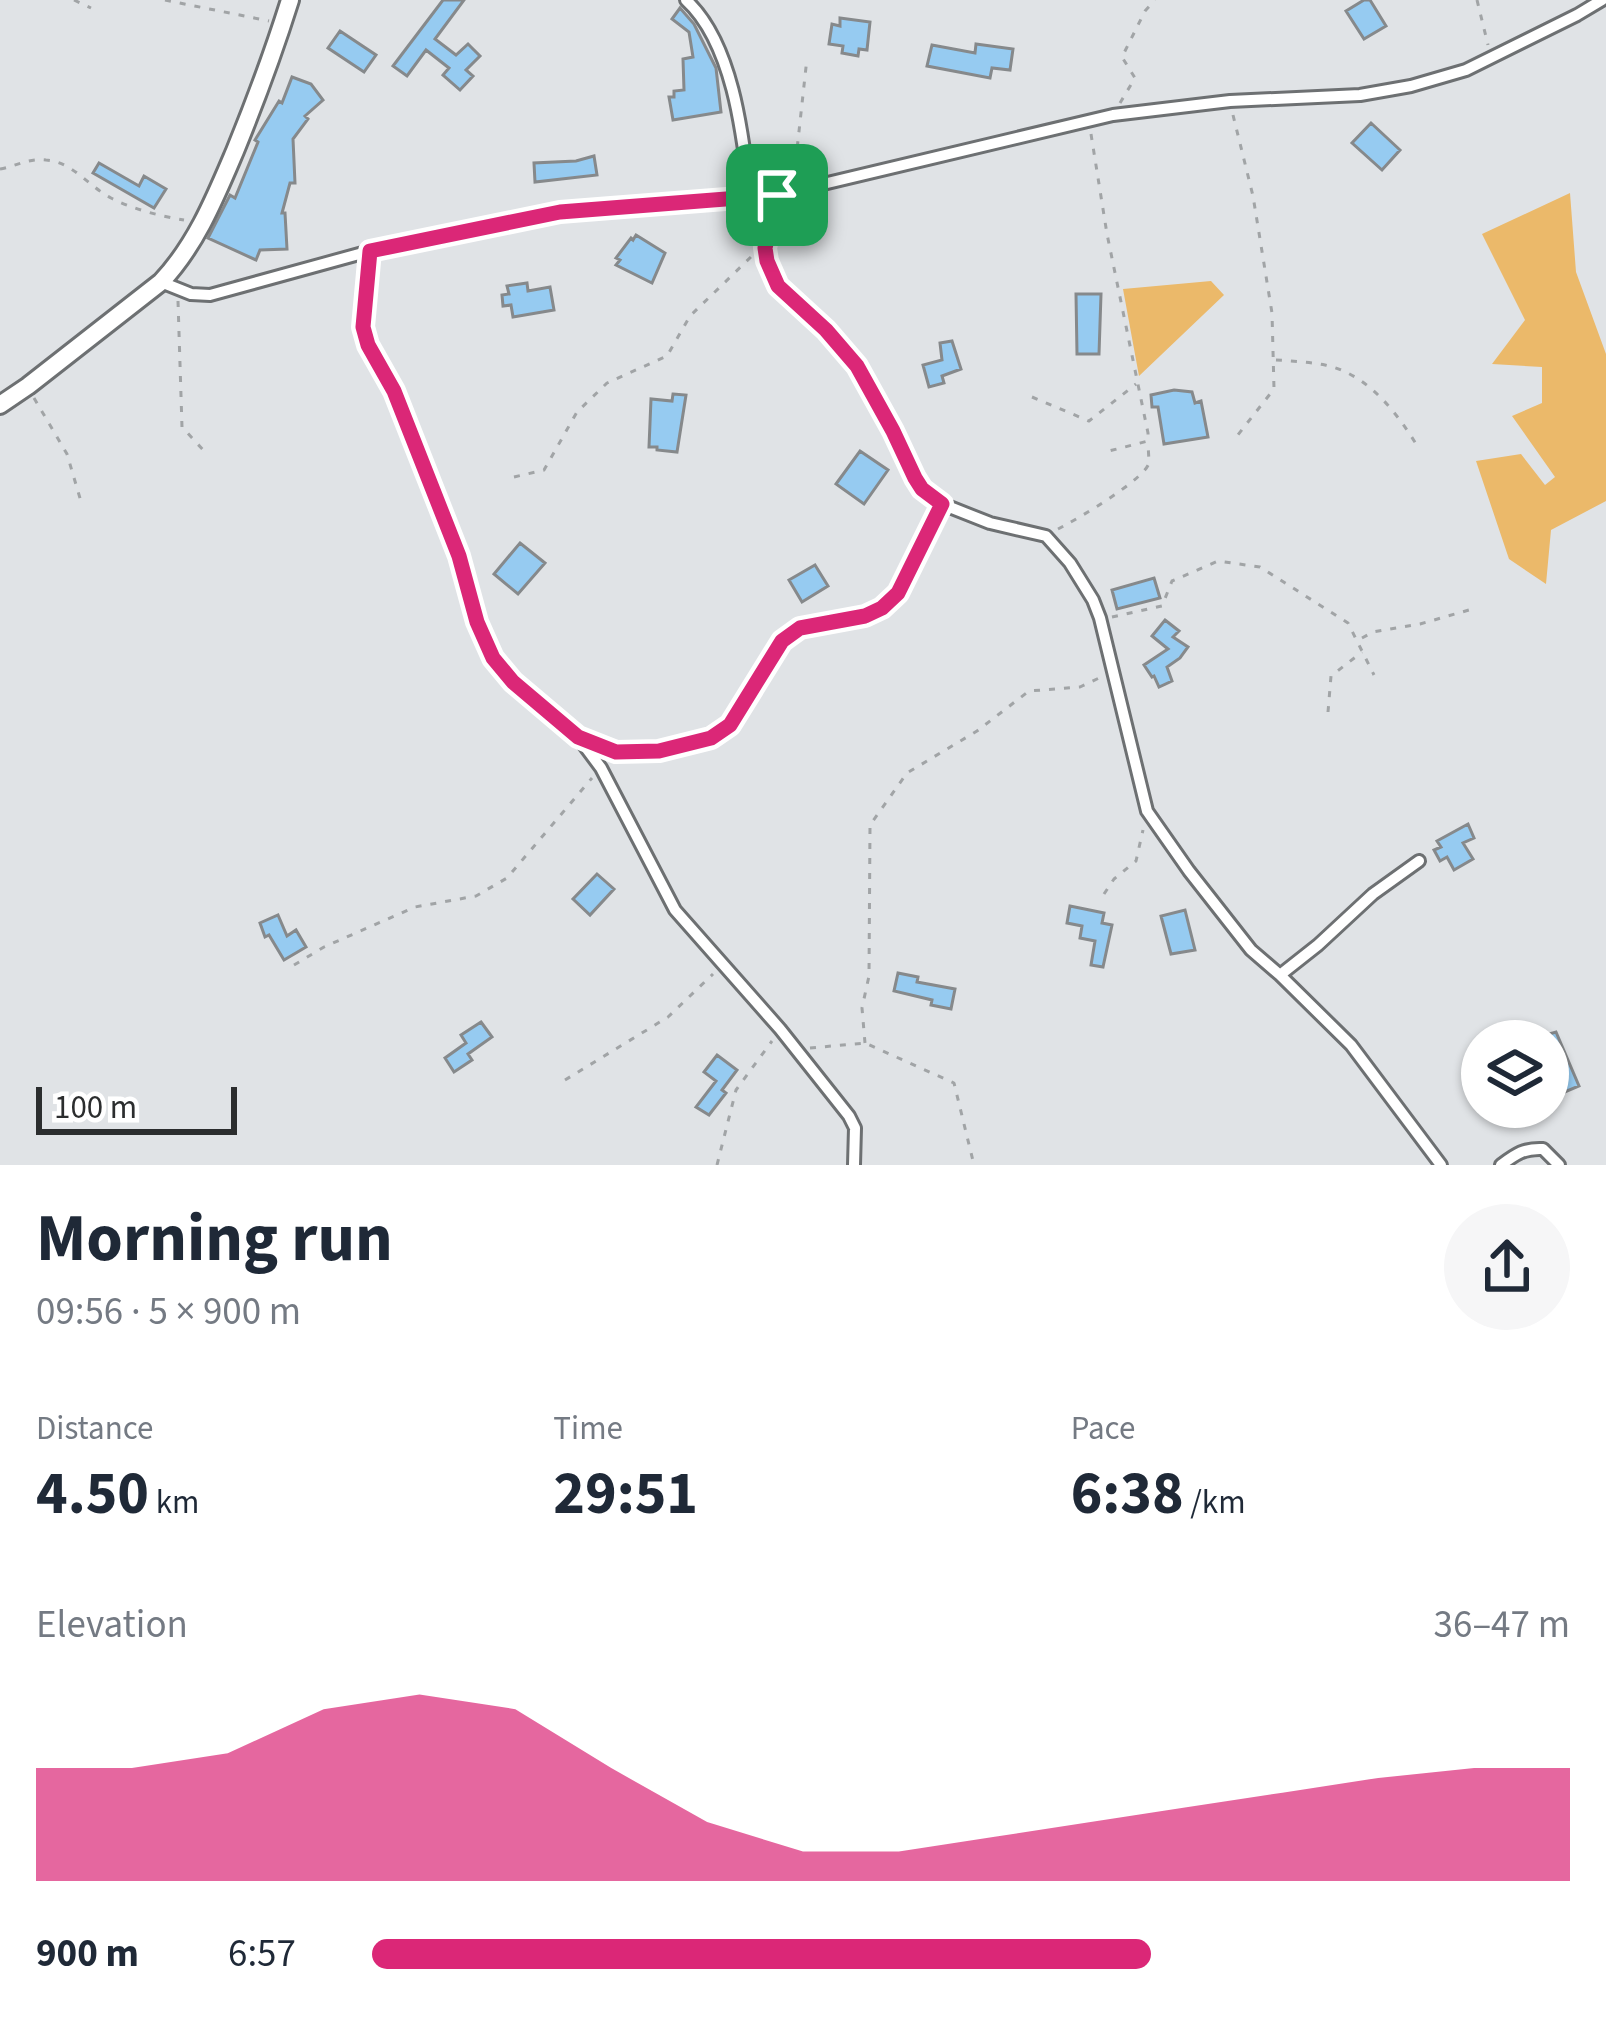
<!DOCTYPE html>
<meta charset="utf-8">
<style>
:root{--surface:#fff;--page:#f6f6f7;--text:#1f2937;--muted:#747a83;--accent:#db2777}
body{margin:0;font-family:"Source Sans 3",sans-serif;background:var(--page);color:var(--text);height:100vh;display:flex;flex-direction:column;font-size:45px;white-space:nowrap}
*{box-sizing:border-box;margin:0}
p{font-size:39px;color:var(--muted)}
.icon{flex:none;width:66px;height:66px;fill:none;stroke:currentColor;stroke-width:2;stroke-linecap:round;stroke-linejoin:round}
.map{position:relative;height:1165px;overflow:hidden}
.side{display:flex;flex-direction:column;background:var(--surface);flex:1}
.side>*{flex:none}
.tools{position:absolute;left:1461px;top:1020px;display:grid;gap:24px}
.tools a{display:grid;place-items:center;width:108px;height:108px;border-radius:50%;background:var(--surface);box-shadow:0 3px 9px #0004;font-size:60px}
.scale{position:absolute;left:36px;bottom:30px;width:201px;box-sizing:border-box;padding-left:12px;border:6px solid #2b2d2e;border-top:0;font-size:33px;line-height:42px;white-space:nowrap;color:#2b2d2e;-webkit-text-stroke:9px #fff;paint-order:stroke}
.pin{position:absolute;display:grid;place-items:center;width:102px;height:102px;color:#fff;margin:-51px;border-radius:24px;box-shadow:0 6px 18px #0006}
.round{display:grid;place-items:center;flex:none;width:126px;height:126px;border-radius:63px;background:var(--page)}
.head{display:flex;align-items:center;justify-content:space-between;height:204px;padding:0 36px}
h1{font-size:66px;font-weight:700;line-height:90px}
.figures{display:grid;grid-template-columns:repeat(3,1fr);gap:18px;height:204px;padding:12px 36px}
.figures div{display:grid;align-content:center}
.figures b{font-size:60px;font-weight:700}
.figures small{font-size:33px;font-weight:400}
.figures p{font-size:33px}
.chart{height:336px;padding:24px 36px}
.chart p{display:flex;justify-content:space-between}
.chart svg{width:100%;height:216px;margin-top:12px;fill:var(--accent);opacity:.7}
ul{padding:0 36px;list-style:none;font-size:39px}
li{display:grid;grid-template-columns:192px 144px 1fr;align-items:center;height:90px}
li i{height:30px;border-radius:15px;background:var(--accent)}
.map>svg:first-child{display:block}
.green{fill:#ebb96a}
.building{fill:#96cbf1;stroke:#86898b;stroke-width:3}
.lines{fill:none;stroke-linecap:round;stroke-linejoin:round}
.street-casing{stroke:#6d7072;stroke-width:16}
.primary-casing{stroke:#6d7072;stroke-width:22}
.path{stroke:#a1a4a6;stroke-width:3;stroke-dasharray:6 9;stroke-linecap:butt}
.street{stroke:#fff;stroke-width:10}
.primary{stroke:#fff;stroke-width:16}
.route-casing{stroke:#fff;stroke-width:24}
.route{stroke:#db2777;stroke-width:15}
</style>
<div class="map">
<svg width="1606" height="1165" viewBox="0 0 1606 1165">
<rect width="100%" height="100%" fill="#e0e3e6"/>
<path class="green" d="M1570,193L1576,272L1606,354V501L1551,530L1546,584L1509,559L1476,461L1521,454L1545,485L1555,477L1512,416L1542,403V367L1492,364L1525,320L1482,234Z
M1211,281L1224,295L1139,376L1123,289Z"/>
<path class="building" d="M443,0H464L435,39L456,55L468,44L480,56L466,70L473,76L460,90L443,75L449,68L426,50L407,76L393,66Z
M1364,0H1370L1386,26L1364,39L1346,11Z
M680,8L694,24L716,68L721,112L673,120L669,97H674V91L684,90L683,59L693,57L689,32L672,19Z
M840,18L870,22L867,50L859,49L858,56L842,53L843,46L829,44L832,24L840,26Z
M340,31L376,55L364,72L328,48Z
M976,44L1013,49L1010,70L992,68L990,78L927,66L932,45L975,53Z
M292,77L311,84L323,100L305,116L308,119L293,139L295,183H290L282,213H285L287,249L260,250L256,260L208,238L230,195L235,198L258,142L255,140L279,101L282,103Z
M1371,123L1400,150L1382,170L1352,143Z
M594,156L597,175L535,182L534,163L576,161Z
M99,163L139,186L144,176L166,189L154,208L93,173Z
M636,235L665,253L652,283L616,265L620,260L616,258L631,238L633,240Z
M527,283L528,291L550,287L554,310L513,317L511,305L503,306L502,295L509,294L507,286Z
M1076,294H1101L1099,354H1077Z
M952,341L961,369L942,376L944,383L929,387L923,365L942,360L940,343Z
M1174,390L1192,392L1195,403L1201,401L1208,437L1164,444L1158,407H1152L1151,395Z
M673,394L686,395L677,452L657,450V447H649L651,399L672,401Z
M860,451L888,470L864,504L836,484Z
M520,543L545,563L518,594L494,574Z
M815,565L828,586L802,602L789,580Z
M1154,578L1160,598L1117,609L1112,590Z
M1165,620L1179,631L1173,637L1188,647L1180,658L1167,667L1172,681L1159,687L1154,676L1152,677L1144,665L1168,649L1152,636Z
M1468,824L1474,838L1463,843L1473,859L1454,870L1447,857L1440,861L1434,850L1441,847L1437,841Z
M597,874L614,889L590,915L573,899Z
M1070,906L1104,913L1102,923L1112,925L1103,967L1091,965L1095,941L1080,938L1082,926L1067,923Z
M1185,910L1195,950L1171,954L1161,916Z
M278,915L287,936L296,930L306,947L284,960L269,935L265,937L260,923Z
M898,973L918,977L917,982L955,989L951,1009L931,1005L932,1000L894,991Z
M481,1022L492,1037L468,1054L472,1060L454,1072L445,1058L466,1043L461,1035Z
M1556,1032L1579,1086L1560,1094L1553,1077L1561,1074L1549,1034Z
M717,1055L737,1070L722,1090L726,1093L709,1115L696,1107L716,1081L704,1072Z"/>
<g class="lines">
<g class="street-casing">
<path id="street" d="M686,0C733,43 743,136 750,196
M777,195L765,248L767,261L778,286L826,330L858,366L893,431L906,461L923,489L942,504L990,523L1046,536L1070,563L1093,600L1100,618L1147,811L1189,871L1251,950L1280,975L1318,945L1373,894L1419,861
M370,251L363,311V327L368,345L394,391L410,431L459,556L477,622L493,658L513,682L578,737L601,768L675,910L780,1029L849,1116L855,1128L854,1165
M161,282L191,294L210,295L370,251L484,226L560,212L630,204L777,195L1113,115L1230,101L1360,95L1411,86L1466,70L1577,15L1602,0
M1280,975L1351,1045L1441,1165
M1501,1165C1516,1154 1524,1148 1543,1149L1559,1165"/>
</g>
<g class="primary-casing">
<path id="primary" d="M0,405L28,386L161,282C196,245 215,198 235,151C255,102 274,51 290,0"/>
</g>
<path class="path" d="M74,0L91,8
M165,0L269,21
M1477,0L1488,45
M1120,103L1135,78L1122,57L1145,11L1155,0
M1233,115L1253,196L1272,313L1274,389L1237,436
M1091,134L1107,234L1148,433V441L1109,451
M0,169C17,166 28,158 46,160C73,162 88,186 111,198C132,209 160,216 184,220
M794,177L807,58
M178,301L182,427L205,452
M1276,360C1292,361 1309,362 1325,365C1368,374 1397,413 1418,447
M1032,397L1089,421L1136,384
M34,398L67,454L82,505
M514,477L544,470L577,412L607,383L667,356L690,316L753,255
M1058,529C1076,520 1144,480 1149,463C1149,461 1148,444 1148,442
M1112,617L1162,606L1172,581L1218,561L1260,567L1348,623L1374,675
M1362,638L1373,632L1420,624L1476,608
M1328,712L1331,676L1362,652
M598,745L616,752L659,750L711,738L730,726L782,641L800,629L865,616L882,608L898,593L936,516
M1104,894L1114,879L1136,861L1143,830
M294,965L324,947L415,907L476,896L507,878L592,778
M865,1043L862,1008L869,976L870,825L907,773L977,731L1029,691L1080,687L1099,678
M810,1048L865,1043L954,1083L974,1165
M565,1080L668,1017L713,974
M717,1165L736,1090L772,1041"/>
<use href="#street" class="street"/>
<use href="#primary" class="primary"/>
</g>
<g class="lines">
<g class="route-casing">
<path id="route" d="M777,195L765,248L767,261L778,286L826,330L857,366L893,431L915,478L922,489L942,504L898,593L882,608L865,616L800,628L782,641L730,725L711,738L659,751L616,752L578,737L513,682L493,658L477,622L459,556L394,391L368,345L363,327L370,251L560,212Z"/>
</g>
<use href="#route" class="route"/>
</g>
</svg>
<div class="tools">
<a><svg class="icon" aria-label="layers" viewBox="0 0 24 24"><path d="M12 4l9 5-9 5-9-5zM3 14l9 5 9-5"/></svg></a>
</div>
<div class="scale">100 m</div>
<div class="pin" style="left:777px;top:195px;background:#1e9e55"><svg class="icon" aria-label="arrive" viewBox="0 0 24 24"><path d="M6 21V4h12l-3 4 3 4H6"/></svg></div>
</div>
<section class="side">
<div class="head"><div><h1>Morning run</h1><p>09:56 · 5 × 900 m</p></div><a class="round"><svg class="icon" aria-label="share" viewBox="0 0 24 24"><path d="M12 15V3M7 8l5-5 5 5M5 13v7h14v-7"/></svg></a></div>
<div class="figures">
<div><p>Distance</p><b>4.50<small> km</small></b></div>
<div><p>Time</p><b>29:51</b></div>
<div><p>Pace</p><b>6:38<small> /km</small></b></div>
</div>
<div class="chart"><p><span>Elevation</span>36–47 m</p>
<svg viewBox="0 0 160 44" preserveAspectRatio="none"><path d="M0 44V21L10 21L20 18L30 9L40 6L50 9L60 21L70 32L80 38L90 38L100 35L110 32L120 29L130 26L140 23L150 21L160 21V44z"/></svg>
</div>
<ul>
<li><b>900 m</b>6:57<i style="width:65%"></i></li>
</ul>
</section>
